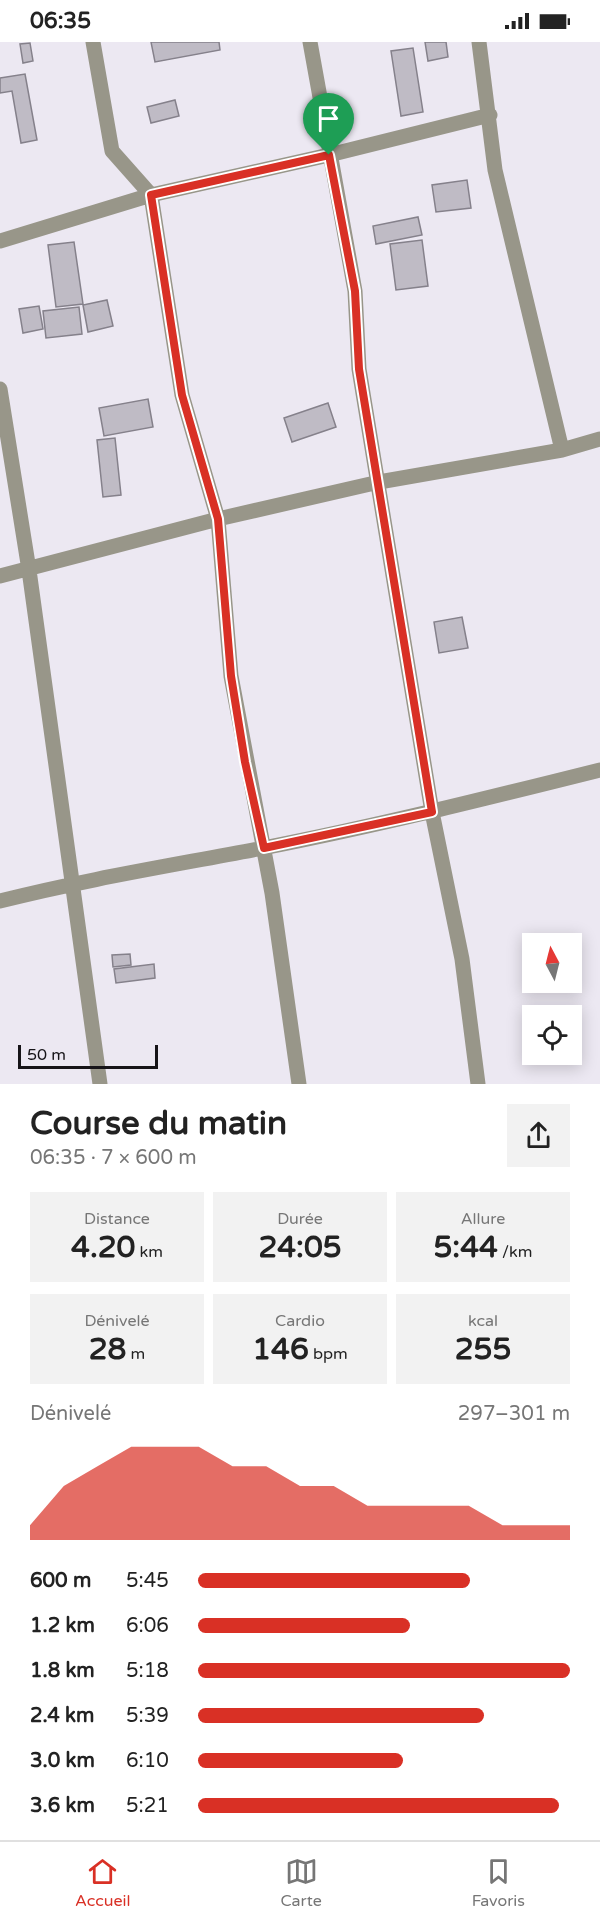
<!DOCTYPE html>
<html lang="fr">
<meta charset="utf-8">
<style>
:root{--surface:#fff;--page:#f2f2f2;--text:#222;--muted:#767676;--line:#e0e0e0;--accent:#d93025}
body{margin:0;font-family:"Varela Round",sans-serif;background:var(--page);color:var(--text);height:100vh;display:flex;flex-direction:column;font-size:22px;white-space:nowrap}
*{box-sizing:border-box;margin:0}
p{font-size:20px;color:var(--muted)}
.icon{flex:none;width:33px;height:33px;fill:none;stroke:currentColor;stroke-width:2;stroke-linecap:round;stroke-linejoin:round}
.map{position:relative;height:1042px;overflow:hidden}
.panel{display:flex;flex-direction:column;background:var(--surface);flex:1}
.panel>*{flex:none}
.needle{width:39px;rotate:353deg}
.tools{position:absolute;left:522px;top:891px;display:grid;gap:12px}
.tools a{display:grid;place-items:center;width:60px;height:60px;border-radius:0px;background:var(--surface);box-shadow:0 3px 15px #0003;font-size:30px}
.scale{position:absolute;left:18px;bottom:15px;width:140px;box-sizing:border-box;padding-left:6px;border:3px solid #161418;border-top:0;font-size:16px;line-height:21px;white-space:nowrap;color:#161418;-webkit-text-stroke:4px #ece8f2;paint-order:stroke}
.pin{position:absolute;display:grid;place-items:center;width:51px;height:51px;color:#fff;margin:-62px -26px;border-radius:50% 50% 50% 0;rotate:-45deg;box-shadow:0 0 6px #0007}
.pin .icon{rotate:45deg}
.round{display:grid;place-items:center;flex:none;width:63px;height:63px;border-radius:0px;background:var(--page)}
.summary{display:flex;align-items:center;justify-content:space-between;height:102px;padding:0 30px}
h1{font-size:33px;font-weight:800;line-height:45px}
.figures{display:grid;grid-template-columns:repeat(3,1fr);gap:9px;height:102px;padding:6px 30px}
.figures div{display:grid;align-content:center;border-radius:0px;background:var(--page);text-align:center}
.figures b{font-size:30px;font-weight:800}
.figures small{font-size:16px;font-weight:400}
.figures p{font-size:16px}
.chart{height:168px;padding:12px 30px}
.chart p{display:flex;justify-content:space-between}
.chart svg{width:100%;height:108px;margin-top:6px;fill:var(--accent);opacity:.7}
ul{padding:0 30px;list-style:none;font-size:20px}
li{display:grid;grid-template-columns:96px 72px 1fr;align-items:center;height:45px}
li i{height:15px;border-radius:8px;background:var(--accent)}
.status{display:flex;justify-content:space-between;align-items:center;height:42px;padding:0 30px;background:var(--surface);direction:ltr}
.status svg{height:16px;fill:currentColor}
.tabs{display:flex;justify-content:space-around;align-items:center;height:84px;border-top:2px solid var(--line);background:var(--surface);font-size:16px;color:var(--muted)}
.tabs a{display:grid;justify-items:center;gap:3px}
.tabs .selected{color:var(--accent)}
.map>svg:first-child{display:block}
.building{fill:#bfbbc5;stroke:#85818b;stroke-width:1.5}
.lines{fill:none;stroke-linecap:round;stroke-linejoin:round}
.minor{stroke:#989689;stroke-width:15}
.route-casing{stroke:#fff;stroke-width:12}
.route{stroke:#d93025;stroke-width:8}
</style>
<div class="status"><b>06:35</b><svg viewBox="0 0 49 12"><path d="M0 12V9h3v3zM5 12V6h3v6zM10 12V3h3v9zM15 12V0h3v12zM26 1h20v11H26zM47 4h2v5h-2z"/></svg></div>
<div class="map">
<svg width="600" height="1042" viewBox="0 0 600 1042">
<rect width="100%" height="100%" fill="#ece8f2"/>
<path class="building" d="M151,0H219L220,8L155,20Z
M425,0H446L448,15L428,19Z
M30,1L33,19L23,21L20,2Z
M413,6L423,70L401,74L391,9Z
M25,32L37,98L21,101L12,49L0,51V36Z
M175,58L179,74L151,81L147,65Z
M467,138L471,166L436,170L432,143Z
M418,175L422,193L376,202L373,184Z
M422,198L428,244L396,248L390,202Z
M74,200L83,262L56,265L48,203Z
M107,258L113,284L88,290L83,263Z
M39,264L43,287L23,291L19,267Z
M79,265L82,292L46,296L43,269Z
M148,357L153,385L104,394L99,366Z
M328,361L336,385L292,400L284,376Z
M115,396L121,453L103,455L97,398Z
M462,575L468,606L439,611L434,580Z
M130,912L131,923L113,925L112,913Z
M154,922L155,936L116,941L114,927Z"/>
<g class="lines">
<path class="minor" d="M93,0L112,109L151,153L182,353L218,477L231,634L272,851L299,1042
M310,0L355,249L359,327L432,770L462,917L478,1042
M479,0L495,128L562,408
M0,199L151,153L329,113L490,73
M0,347L29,528L100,1042
M0,534L218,477L379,440L562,408L600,397
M0,859C87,837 175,823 263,806C376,784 488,756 600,728"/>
</g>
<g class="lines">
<g class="route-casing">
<path id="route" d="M329,113L355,249L359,327L432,770L264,806L245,720L231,634L218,477L182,353L151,153Z"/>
</g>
<use href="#route" class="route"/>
</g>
</svg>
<div class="tools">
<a><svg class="needle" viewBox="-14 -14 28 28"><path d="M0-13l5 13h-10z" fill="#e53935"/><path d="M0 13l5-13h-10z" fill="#767676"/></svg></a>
<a><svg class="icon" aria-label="locate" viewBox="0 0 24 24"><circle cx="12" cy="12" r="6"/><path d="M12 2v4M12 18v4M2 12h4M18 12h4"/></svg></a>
</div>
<div class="scale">50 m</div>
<div class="pin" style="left:329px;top:113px;background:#1e9e55"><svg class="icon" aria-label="arrive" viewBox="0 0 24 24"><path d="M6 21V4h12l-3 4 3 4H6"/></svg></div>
</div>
<section class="panel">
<div class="summary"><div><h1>Course du matin</h1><p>06:35 · 7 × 600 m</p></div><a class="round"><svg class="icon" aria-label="share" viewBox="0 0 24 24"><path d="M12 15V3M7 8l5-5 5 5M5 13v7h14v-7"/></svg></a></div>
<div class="figures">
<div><p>Distance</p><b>4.20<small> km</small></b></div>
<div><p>Durée</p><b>24:05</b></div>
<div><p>Allure</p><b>5:44<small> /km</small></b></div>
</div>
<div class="figures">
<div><p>Dénivelé</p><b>28<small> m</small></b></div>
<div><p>Cardio</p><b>146<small> bpm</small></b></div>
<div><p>kcal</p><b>255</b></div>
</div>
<div class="chart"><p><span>Dénivelé</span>297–301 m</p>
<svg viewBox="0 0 160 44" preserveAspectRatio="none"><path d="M0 44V38L10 22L20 14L30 6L40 6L50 6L60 14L70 14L80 22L90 22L100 30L110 30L120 30L130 30L140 38L150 38L160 38V44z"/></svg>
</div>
<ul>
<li><b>600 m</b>5:45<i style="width:73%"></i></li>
<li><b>1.2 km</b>6:06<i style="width:57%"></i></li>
<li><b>1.8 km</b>5:18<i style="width:100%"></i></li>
<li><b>2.4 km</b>5:39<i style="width:77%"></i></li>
<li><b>3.0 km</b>6:10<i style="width:55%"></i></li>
<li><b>3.6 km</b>5:21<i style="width:97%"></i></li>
</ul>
</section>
<nav class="tabs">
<a class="selected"><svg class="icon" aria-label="home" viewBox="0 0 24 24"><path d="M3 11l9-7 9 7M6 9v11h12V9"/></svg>Accueil</a>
<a><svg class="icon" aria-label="map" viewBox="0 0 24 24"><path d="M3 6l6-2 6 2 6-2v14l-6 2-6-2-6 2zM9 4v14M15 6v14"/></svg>Carte</a>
<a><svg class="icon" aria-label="saved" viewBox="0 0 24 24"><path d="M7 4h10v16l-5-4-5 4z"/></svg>Favoris</a>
</nav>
